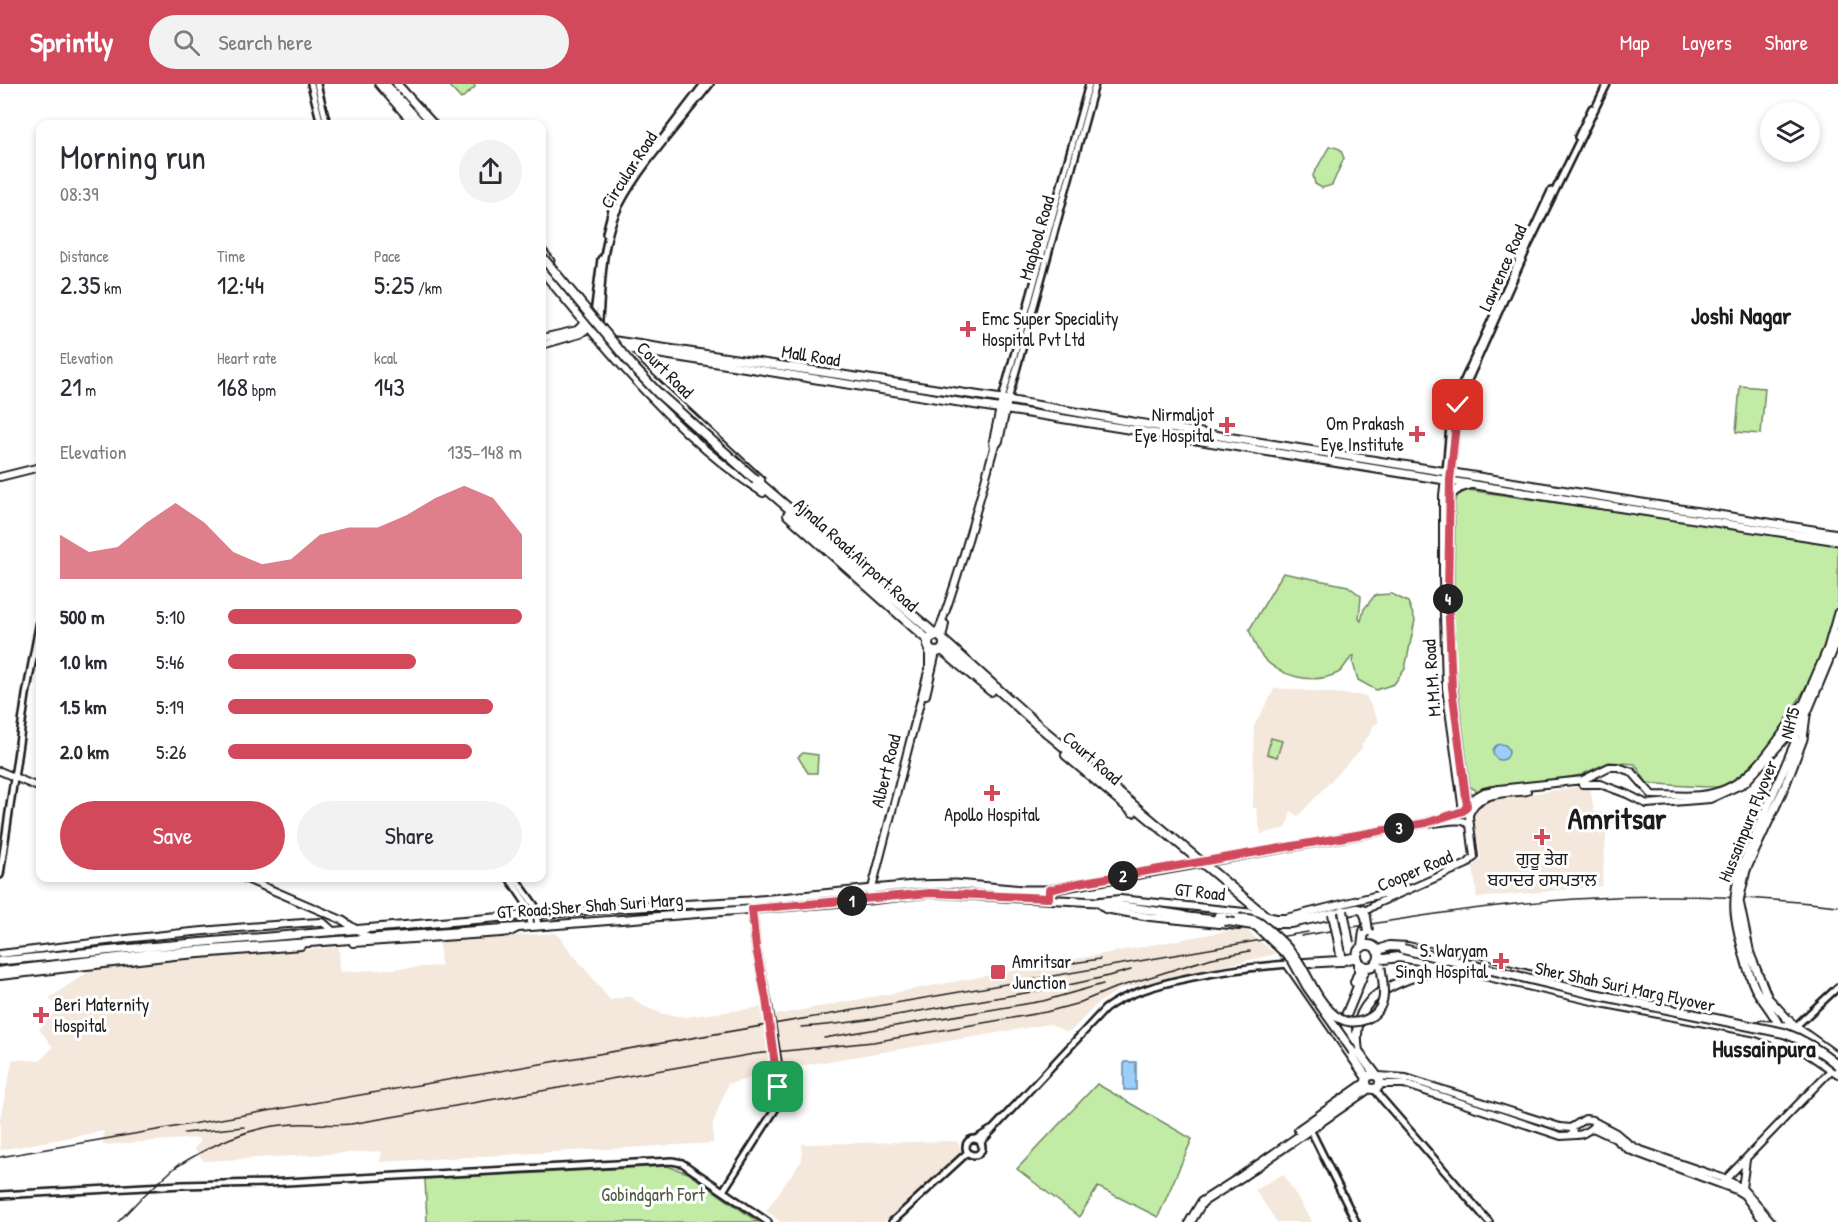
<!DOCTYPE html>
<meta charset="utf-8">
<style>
:root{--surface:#fff;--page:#f2f2f3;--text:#2b2b33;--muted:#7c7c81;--accent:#d1495b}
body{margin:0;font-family:"Patrick Hand","Noto Sans Gurmukhi",sans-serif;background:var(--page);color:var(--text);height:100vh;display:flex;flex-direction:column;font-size:22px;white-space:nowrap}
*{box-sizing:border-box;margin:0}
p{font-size:20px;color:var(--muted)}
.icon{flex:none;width:33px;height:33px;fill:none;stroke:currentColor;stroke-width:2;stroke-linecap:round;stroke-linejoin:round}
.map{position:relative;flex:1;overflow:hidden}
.side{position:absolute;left:36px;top:36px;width:510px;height:762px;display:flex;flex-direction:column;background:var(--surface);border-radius:12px;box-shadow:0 3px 9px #0003}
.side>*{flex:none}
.buttons{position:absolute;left:1760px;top:18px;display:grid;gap:12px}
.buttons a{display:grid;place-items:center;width:60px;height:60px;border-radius:50%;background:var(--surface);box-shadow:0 3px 9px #0003;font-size:30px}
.pin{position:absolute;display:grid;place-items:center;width:51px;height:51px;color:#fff;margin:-26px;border-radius:12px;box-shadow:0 3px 9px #0006}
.km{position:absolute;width:30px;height:30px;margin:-15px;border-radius:50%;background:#222;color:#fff;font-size:16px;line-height:30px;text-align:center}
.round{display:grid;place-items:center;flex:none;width:63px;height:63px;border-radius:32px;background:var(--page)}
.headline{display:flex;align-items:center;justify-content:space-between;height:102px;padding:0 24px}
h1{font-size:33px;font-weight:600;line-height:45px}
.stats{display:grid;grid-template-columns:repeat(3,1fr);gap:9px;height:102px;padding:6px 24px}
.stats div{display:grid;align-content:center}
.stats b{font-size:26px;font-weight:600}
.stats small{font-size:16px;font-weight:400}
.stats p{font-size:16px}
.chart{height:168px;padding:12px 24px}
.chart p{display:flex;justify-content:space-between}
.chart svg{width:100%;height:108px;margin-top:6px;fill:var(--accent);opacity:.7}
.action{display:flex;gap:12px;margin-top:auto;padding:12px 24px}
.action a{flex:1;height:69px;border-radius:36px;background:var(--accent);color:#fff;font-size:24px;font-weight:600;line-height:69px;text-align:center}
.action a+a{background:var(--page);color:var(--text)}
ul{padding:0 24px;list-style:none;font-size:20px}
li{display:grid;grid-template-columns:96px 72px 1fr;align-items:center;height:45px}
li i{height:15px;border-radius:8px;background:var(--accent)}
header{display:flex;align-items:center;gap:36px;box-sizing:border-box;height:84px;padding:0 30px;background:var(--accent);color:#fff}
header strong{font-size:28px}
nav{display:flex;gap:33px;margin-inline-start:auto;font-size:21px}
.search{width:420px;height:54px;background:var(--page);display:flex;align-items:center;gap:15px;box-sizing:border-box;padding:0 21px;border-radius:33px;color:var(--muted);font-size:22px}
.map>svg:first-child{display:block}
.built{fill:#f4e7dc}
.green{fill:#c2eba6;stroke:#6f8461;stroke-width:1.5}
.water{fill:#9bcff9;stroke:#6887a1;stroke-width:1.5}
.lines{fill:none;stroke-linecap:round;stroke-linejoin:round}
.tertiary-casing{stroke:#1c1c1c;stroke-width:10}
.secondary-casing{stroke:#1c1c1c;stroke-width:10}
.primary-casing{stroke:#1c1c1c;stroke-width:11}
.trunk-casing{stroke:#1c1c1c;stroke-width:12}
.tertiary{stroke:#fff;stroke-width:5}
.secondary{stroke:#fff;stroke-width:6}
.primary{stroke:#fff;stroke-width:7}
.trunk{stroke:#fff;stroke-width:8}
.rail{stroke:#1c1c1c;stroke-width:1.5}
.tertiary-bridge-casing{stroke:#1c1c1c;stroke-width:10;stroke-linecap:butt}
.primary-bridge-casing{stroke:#1c1c1c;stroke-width:11;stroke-linecap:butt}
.trunk-bridge-casing{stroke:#1c1c1c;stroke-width:12;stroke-linecap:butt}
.tertiary-bridge{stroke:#fff;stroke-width:5}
.primary-bridge{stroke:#fff;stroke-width:7}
.trunk-bridge{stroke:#fff;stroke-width:8}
.route-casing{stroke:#fff;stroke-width:12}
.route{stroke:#d1495b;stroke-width:8}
.poi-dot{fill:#d1495b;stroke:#fff;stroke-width:2}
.labels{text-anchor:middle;stroke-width:6;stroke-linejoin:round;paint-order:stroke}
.street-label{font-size:18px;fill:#1c1c1c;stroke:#fff}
.poi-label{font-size:18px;fill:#1c1c1c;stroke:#fff;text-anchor:start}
.park-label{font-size:18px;fill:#4e5a45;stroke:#fff}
.district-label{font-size:24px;font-weight:bold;fill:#1c1c1c;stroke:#fff}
.town-label{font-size:30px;font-weight:bold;fill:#1c1c1c;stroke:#fff}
</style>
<header>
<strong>Sprintly</strong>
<div class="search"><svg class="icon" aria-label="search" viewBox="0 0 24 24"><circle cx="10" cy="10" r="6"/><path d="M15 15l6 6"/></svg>Search here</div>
<nav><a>Map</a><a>Layers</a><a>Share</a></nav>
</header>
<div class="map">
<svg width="1838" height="1138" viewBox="0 0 1838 1138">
<rect width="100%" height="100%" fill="#fff"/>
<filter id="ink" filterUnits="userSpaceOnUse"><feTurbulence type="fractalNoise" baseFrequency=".0167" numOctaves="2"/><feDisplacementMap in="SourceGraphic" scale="12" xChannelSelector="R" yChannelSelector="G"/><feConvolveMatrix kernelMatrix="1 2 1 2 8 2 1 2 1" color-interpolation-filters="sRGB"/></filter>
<g filter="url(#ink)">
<path class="built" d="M1275,604L1366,612L1379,638L1373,642L1370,650L1361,661L1363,663L1298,732L1291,727L1286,744L1261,750L1256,724H1253L1254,642Z
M1590,701L1594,728L1608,729L1602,802L1477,814L1473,782L1481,774L1473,731L1487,716Z
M1243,844L1276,870L1120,905L1097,920L1072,946L1066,948L1050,940L793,983L728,1000L713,1039V1059L380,1078L382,1067L204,1077L194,1065L201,1057L197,1054L103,1061L104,1047L0,1066V1034L13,975L40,977L53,963L39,945L59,924L49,914L96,883L339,863L340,888L441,882L439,857L556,849L610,916L630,912L643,922L663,930L686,933L763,923L765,933Z
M957,1057L962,1068L884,1138H781L766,1127L802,1076V1060Z
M1283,1090L1312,1138H1277L1255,1106Z"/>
<path class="green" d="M447,0H474L475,3L461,15Z
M1329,63H1334L1340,65L1344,74L1332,101L1322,104L1315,100L1313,91Z
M1740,302L1765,304L1761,350L1736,348Z
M1468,406L1838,460C1838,480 1838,506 1838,524C1829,569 1768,684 1725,702C1716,705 1661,700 1647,699L1635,680L1609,678L1581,691L1531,700L1490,702L1477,707L1469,702L1453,579L1455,418L1458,411Z
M1283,489L1348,502L1361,512L1359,535L1361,537L1364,525L1375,511L1392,510L1408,518L1415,536L1405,585L1394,600L1376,606L1358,596L1353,579L1354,572C1346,576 1345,585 1338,589C1313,601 1278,593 1261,571C1256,565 1253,554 1249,546Z
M1271,654L1282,657L1277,673L1267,670Z
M803,669L818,671L817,689H808L798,673Z
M1097,1000L1192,1055L1158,1133L1098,1103L1079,1133L1017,1085Z
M667,1082L688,1089L758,1138H427L425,1095Z"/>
<path class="water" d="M1493 668a8 8 0 1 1 16 0a8 8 0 1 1-16 0Z
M1124,978H1136V1006H1124Z"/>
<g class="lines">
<g class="tertiary-casing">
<path id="tertiary" d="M311,0L321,40
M317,0L327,40
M1578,53L1592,24
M606,149L614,118L704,0
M594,230L601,175
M599,236C602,198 601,157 619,122C640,81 681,37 710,0
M1002,315L1089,0
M1008,316L1095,0
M1446,387L1451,331L1459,307L1551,107
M1451,387L1455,342L1461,312L1529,160L1607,0
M0,791L26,611L40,537
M509,794L528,822L531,842
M515,794L535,822L538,842
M752,825L756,864L768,920
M1795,943L1838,903
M1374,1005L1380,1012
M1382,1015L1489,1138
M1309,1043L1356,1138
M966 1063a8 8 0 1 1 16 0a8 8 0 1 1-16 0Z
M976,1055L991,1046
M981,1058L1105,925C1142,896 1240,884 1288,880
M723,1107L778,1021L782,1003
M0,1111L182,1101L268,1099L672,1077L682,1079L768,1138
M892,1138L968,1068"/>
</g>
<g class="secondary-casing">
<path id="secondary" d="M542,254L577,246L594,230
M602,259C646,311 705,372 763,409
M542,261L580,250L591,242
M623,264L641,285L761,396
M994,364L993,357L1002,315
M1446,387L1443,411V494L1446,604L1463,727
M0,393L40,383
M937,551C960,490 976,427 994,364L999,357L1008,316
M942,554L945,540
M926,611L936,568
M0,687L40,704
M1582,700H1600L1627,710L1647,720L1710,715L1745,699L1785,655L1798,636
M1469,731C1476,707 1507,710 1527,707
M1429,739C1441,740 1463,731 1470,742
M1202,779L1426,739L1460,729L1475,713L1484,708L1499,705L1583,696L1609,683H1618L1632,688L1652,711C1673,711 1696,714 1716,708C1755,698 1780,651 1802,621
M244,794L342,836L369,854
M869,816L929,584V566
M1100,817L1120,815L1254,829L1276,834H1286L1406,804
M1097,818L1105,825L1150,833L1239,842
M1364,828L1378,819L1467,780L1474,773L1450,579L1448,512L1451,387
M353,859L501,849L510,848L518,844
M0,870C106,857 213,844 321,838L325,840L334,848
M0,892L174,872L301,862
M1378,992L1406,994L1560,1043L1571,1044
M1380,1000H1404L1561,1052L1576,1051
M1585,1035L1593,1036L1594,1042C1587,1048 1573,1058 1572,1043Z
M1595,1038L1616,1049L1629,1060L1638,1065L1725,1095L1742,1104L1772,1138
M1593,1044L1614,1054L1629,1066L1736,1106L1744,1111L1764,1138
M1724,1097L1834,983
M1742,1104L1746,1076"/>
</g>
<g class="primary-casing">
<path id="primary" d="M379,0L414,40
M397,0L433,40
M542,167L550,177
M542,187L602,259L623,264L1538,411L1838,457
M616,257L1002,315L1138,339L1838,450
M1450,411L1460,404L1470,401
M1741,784L1795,659L1800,629L1828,564L1838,529
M1746,786L1785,702L1803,655L1806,631L1833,566L1838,550
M1218,832L1239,834
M1750,870L1768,914L1795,943
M1744,871C1747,882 1750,894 1755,904C1761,915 1779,936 1780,945
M0,877L135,864L602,825L749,817L914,801L956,800L1023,806H1049L1202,779
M0,887L148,870L538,842L869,816L930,809L1097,818L1182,831L1188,833L1225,837"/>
</g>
<g class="trunk-casing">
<path id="trunk" d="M385,0L421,40
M756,396L936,551
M788,431L928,556
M928 560a8 8 0 1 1 16 0a8 8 0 1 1-16 0Z
M944,557L1040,643L1274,839H1291L1357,825L1363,826L1366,833
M942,566L991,607
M1066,671L1133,728
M1339,859L1342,877
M1357 872a11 11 0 1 1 22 0a11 11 0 1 1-22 0Z
M1362,863L1364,847
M1377,867L1389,862L1408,863L1559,898
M1357,873L1339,877L1288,880L1367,994
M1384,875L1399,873L1419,876L1601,918L1757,948L1801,964L1838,989
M1366,883L1345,934C1346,956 1363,973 1376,991
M1355,898L1359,888V879
M1762,941L1795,943L1838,974
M1358,967C1351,923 1376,906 1413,893C1424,889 1434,886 1445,885
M1366 998a7 7 0 1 1 14 0a7 7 0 1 1-14 0Z
M1299,1046L1366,999
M1190,1138L1202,1118L1241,1093L1369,1004"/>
</g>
<use href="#tertiary" class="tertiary"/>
<use href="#secondary" class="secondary"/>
<use href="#primary" class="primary"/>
<use href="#trunk" class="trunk"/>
<path class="rail" d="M1301,852C1392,836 1483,821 1575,815C1663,809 1751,812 1838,822
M1073,879L1100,875
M1189,881L1212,874L1250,867
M801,943C854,940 907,929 960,920C1017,910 1075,902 1131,886
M824,954L1043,917L1103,900
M184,1049L244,1043
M0,1073L1308,848
M173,1085C210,1061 249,1042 294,1040C313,1039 332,1042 351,1040L754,970L873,958L1046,928L1076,920L1112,905L1198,878
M118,1138L140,1115L179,1080"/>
<g class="tertiary-bridge-casing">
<path id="tertiary-bridge" d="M768,920L782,1003
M776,990L778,1003"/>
</g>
<g class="primary-bridge-casing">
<path id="primary-bridge" d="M1741,784C1730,818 1735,837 1744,871
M1746,786L1739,817L1750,870
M1239,834C1246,834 1252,835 1257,837C1268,843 1290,865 1297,875C1310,894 1317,918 1336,932C1352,945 1379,936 1383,915C1385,905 1382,894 1381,883
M1225,837L1256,842L1292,876L1307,903L1353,968"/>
</g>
<g class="trunk-bridge-casing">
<path id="trunk-bridge" d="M543,174L635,285L658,309L756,396
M1343,827L1349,859
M1333,830L1339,859
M1366,833L1368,847
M1403,865L1589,909L1784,949C1804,956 1821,967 1838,981"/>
</g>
<use href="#tertiary-bridge" class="tertiary-bridge"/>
<use href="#primary-bridge" class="primary-bridge"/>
<use href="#trunk-bridge" class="trunk-bridge"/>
</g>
</g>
<g class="lines" filter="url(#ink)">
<g class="route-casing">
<path id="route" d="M778,1003L766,915L756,864L752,825L930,809L1049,814V806L1078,799L1426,739L1463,727L1467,722L1452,604L1448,512L1450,396L1458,321"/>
</g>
<use href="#route" class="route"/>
</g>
<g class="poi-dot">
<path d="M965 236h6v6h6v6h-6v6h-6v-6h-6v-6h6z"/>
<path d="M1224 332h6v6h6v6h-6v6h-6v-6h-6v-6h6z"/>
<path d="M1414 341h6v6h6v6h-6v6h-6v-6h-6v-6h6z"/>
<path d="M989 700h6v6h6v6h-6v6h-6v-6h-6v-6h6z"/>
<path d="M1539 744h6v6h6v6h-6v6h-6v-6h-6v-6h6z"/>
<path d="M1498 868h6v6h6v6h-6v6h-6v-6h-6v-6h6z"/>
<rect x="990" y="880" width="16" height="16" rx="3"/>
<path d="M38 922h6v6h6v6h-6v6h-6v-6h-6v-6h6z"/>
</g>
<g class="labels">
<g class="street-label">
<text transform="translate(629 86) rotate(-57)" y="6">Circular Road</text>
<text transform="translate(1037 154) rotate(-74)" y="6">Maqbool Road</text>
<text transform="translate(1503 184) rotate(-66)" y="6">Lawrence Road</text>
<text transform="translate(811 272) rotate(9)" y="6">Mall Road</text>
<text transform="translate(665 286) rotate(45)" y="6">Court Road</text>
<text transform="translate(856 471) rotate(42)" y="6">Ajnala Road;Airport Road</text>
<text transform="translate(1432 594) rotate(-94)" y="6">M.M.M. Road</text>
<text transform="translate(1790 639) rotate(-75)" y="6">NH15</text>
<text transform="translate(1092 674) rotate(41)" y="6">Court Road</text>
<text transform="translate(886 687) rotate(-76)" y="6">Albert Road</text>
<text transform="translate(1748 737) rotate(-68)" y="6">Hussainpura Flyover</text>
<text transform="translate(1415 787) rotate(-23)" y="6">Cooper Road</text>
<text transform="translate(1200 808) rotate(6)" y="6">GT Road</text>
<text transform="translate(590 822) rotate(-4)" y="6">GT Road;Sher Shah Suri Marg</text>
<text transform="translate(1625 903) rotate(12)" y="6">Sher Shah Suri Marg Flyover</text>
</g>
<g class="poi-label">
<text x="982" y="241">Emc Super Speciality<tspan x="982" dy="21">Hospital Pvt Ltd</tspan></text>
<text x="1214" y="337" text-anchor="end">Nirmaljot<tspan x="1214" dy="21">Eye Hospital</tspan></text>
<text x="1404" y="346" text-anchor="end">Om Prakash<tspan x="1404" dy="21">Eye Institute</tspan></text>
<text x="992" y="737" text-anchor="middle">Apollo Hospital</text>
<text x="1542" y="781" text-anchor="middle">ਗੁਰੂ ਤੇਗ<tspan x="1542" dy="21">ਬਹਾਦਰ ਹਸਪਤਾਲ</tspan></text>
<text x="1488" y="873" text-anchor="end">S. Waryam<tspan x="1488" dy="21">Singh Hospital</tspan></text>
<text x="1012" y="884">Amritsar<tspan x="1012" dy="21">Junction</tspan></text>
<text x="54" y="927">Beri Maternity<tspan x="54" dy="21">Hospital</tspan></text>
</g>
<g class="park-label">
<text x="653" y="1117">Gobindgarh Fort</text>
</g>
<g class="district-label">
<text x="1741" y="240">Joshi Nagar</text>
<text x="1764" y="973">Hussainpura</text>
</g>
<g class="town-label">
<text x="1617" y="745">Amritsar</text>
</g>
</g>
</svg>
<div class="buttons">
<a><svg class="icon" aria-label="layers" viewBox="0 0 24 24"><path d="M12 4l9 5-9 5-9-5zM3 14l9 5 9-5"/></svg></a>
</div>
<div class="pin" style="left:778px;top:1003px;background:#1e9e55"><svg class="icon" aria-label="arrive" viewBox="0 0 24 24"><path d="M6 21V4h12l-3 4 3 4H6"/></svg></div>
<div class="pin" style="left:1458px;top:321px;background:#d93025"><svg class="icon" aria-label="check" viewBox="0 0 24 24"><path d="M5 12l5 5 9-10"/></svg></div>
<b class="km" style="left:852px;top:817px">1</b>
<b class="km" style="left:1123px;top:792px">2</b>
<b class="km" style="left:1399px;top:744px">3</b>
<b class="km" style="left:1448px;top:515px">4</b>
<section class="side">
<div class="headline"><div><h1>Morning run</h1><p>08:39</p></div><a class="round"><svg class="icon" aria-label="share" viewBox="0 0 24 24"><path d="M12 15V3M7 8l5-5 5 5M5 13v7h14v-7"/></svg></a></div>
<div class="stats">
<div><p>Distance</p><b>2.35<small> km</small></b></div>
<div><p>Time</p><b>12:44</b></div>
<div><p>Pace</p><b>5:25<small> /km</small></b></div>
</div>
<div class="stats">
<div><p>Elevation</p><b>21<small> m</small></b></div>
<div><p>Heart rate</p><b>168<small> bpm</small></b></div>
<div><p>kcal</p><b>143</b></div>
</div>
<div class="chart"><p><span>Elevation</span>135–148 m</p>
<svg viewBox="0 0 160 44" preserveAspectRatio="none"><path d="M0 44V26L10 33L20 31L30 21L40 13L50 21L60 33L70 38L80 36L90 26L100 23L110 23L120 18L130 11L140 6L150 11L160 26V44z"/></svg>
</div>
<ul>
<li><b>500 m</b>5:10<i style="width:100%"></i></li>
<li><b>1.0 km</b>5:46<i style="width:64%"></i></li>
<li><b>1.5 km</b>5:19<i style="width:90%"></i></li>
<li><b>2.0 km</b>5:26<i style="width:83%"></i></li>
</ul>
<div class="action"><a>Save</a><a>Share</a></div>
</section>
</div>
